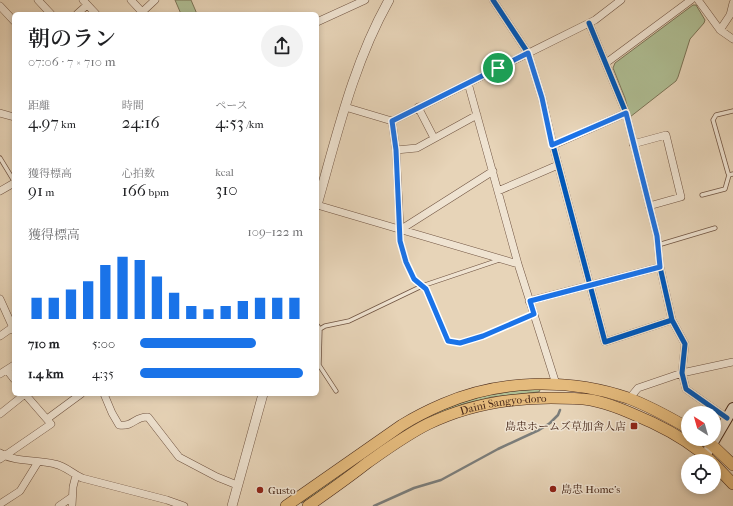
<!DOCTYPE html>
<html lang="ja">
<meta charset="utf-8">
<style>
:root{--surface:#fff;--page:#f2f2f2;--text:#202124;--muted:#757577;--accent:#1a73e8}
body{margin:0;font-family:"IM FELL French Canon","Noto Serif JP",serif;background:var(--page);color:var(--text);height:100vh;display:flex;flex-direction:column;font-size:15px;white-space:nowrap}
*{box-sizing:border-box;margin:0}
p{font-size:13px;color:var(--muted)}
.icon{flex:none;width:22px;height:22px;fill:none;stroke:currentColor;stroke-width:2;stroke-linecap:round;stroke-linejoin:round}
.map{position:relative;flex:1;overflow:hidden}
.sheet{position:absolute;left:12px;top:12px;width:307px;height:384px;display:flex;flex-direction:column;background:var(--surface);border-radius:6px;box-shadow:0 2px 6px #0003}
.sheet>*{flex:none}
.needle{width:26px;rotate:323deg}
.fabs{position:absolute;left:681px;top:406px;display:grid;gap:8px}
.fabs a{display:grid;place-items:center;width:40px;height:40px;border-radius:50%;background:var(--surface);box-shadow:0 2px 6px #0003;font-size:20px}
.pin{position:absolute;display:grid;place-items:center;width:34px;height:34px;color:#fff;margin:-17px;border:2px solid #fff;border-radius:50%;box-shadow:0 1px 4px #0007}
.round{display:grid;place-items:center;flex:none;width:42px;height:42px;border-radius:21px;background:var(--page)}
.headline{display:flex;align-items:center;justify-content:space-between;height:68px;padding:0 16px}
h1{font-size:22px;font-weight:600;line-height:30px}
.metrics{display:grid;grid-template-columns:repeat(3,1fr);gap:6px;height:68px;padding:4px 16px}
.metrics div{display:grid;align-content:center}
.metrics b{font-size:17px;font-weight:600}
.metrics small{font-size:11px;font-weight:400}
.metrics p{font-size:11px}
.chart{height:112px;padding:8px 16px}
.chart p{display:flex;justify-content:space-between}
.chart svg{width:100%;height:72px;margin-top:4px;stroke:var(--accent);stroke-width:6}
ul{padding:0 16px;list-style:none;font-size:13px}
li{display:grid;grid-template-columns:64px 48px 1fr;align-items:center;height:30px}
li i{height:10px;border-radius:5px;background:var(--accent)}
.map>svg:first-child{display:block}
.green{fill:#afbe94;stroke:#7c7457}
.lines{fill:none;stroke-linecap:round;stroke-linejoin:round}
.stream{stroke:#7b7d7a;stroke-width:2.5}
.service-casing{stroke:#705442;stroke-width:5}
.minor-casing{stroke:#705442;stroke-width:8}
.tertiary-casing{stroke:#705442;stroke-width:10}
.secondary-casing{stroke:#48291a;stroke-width:12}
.primary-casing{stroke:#48291a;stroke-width:12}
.service{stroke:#efe3d1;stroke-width:3.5}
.minor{stroke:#efe3d1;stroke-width:7}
.tertiary{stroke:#efe3d1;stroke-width:9}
.secondary{stroke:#efe3d1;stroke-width:10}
.primary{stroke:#e4ba7c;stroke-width:11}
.cycleway-casing{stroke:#efe3d1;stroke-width:8}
.cycleway{stroke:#0057b8;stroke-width:5}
.route-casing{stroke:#fff;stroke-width:8}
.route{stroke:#1a73e8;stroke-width:5}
.poi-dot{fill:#8f2418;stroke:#efe3d1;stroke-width:1.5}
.labels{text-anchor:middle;stroke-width:3;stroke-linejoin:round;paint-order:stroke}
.street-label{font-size:11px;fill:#48291a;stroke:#efe3d1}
.poi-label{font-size:11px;fill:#48291a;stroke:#efe3d1;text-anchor:start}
</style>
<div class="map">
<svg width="733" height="506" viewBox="0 0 733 506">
<rect width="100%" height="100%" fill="#e7d4b8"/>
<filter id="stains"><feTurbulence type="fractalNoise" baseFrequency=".005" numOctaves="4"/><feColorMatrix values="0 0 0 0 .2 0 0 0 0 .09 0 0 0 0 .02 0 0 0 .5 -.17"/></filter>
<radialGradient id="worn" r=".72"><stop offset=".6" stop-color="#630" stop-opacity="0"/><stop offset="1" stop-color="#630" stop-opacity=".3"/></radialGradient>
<path class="green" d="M175,0H191L197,14H181Z
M693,5H696L705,20L704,23L690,39L678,77L676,81L630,117L625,98L613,68L615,63Z
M539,389L540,391L538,392L492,397L463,404L439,414L312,498L301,503L338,475L411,426L437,412L460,403L479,397L513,391Z"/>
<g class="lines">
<path class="stream" d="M374,506L414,488L441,480L498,449L539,430L550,423L558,415L560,410"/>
<g class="service-casing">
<path id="service" d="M0,158L14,181
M729,175L728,173L713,120L716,115L733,111
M702,195L725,189L729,175L733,174
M400,230V241L406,262L414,279L426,289L448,341L460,343L483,336L534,314
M658,245L715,228
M317,325L320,329L325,326L349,321L422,286L499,260
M320,329L319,365L336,391"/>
</g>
<g class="minor-casing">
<path id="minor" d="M38,0L51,14
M83,0L96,14
M131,0L144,14
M493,0L528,53L542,98L553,145L605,342L672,320
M698,0L720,30L733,39
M0,6L14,21
M77,14L87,5
M140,14L155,0
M317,22L365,0
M589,23L626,113L657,236L660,267L672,320L685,344L682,373L686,389L727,418
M720,30L730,15L733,3
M606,63L691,0
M468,83L518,264L556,384
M345,107L392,121L595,20L621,0
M418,107L434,138
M0,113L14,117
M392,121L396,150L400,230L493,171
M633,144L666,135L681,197L649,206
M553,145L626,113
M396,150L417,148L477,115
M0,191L14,183
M498,191L558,165
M317,205L518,264
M0,299L14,330
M529,301L660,267
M0,336L13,327
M7,370L14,379
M0,374L14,365
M104,394L112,413L119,425C134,427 135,416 148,417L179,457L217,477L237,485
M629,399L638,388L682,373L733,362
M0,414L25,394
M47,419L81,394
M0,453C16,463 37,459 55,464C67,467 71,473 82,478L167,500L184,506
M0,459L51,424L25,394
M0,504L20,491L38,462
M59,506L72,497
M72,506L73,487L76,475"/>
</g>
<g class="tertiary-casing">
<path id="tertiary" d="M317,205C337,135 353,64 389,0
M232,506L263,394"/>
</g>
<g class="secondary-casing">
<path id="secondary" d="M705,456L733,408"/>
</g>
<g class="primary-casing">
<g id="primary">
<path d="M703,439L712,445L733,465"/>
<path d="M714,464L733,484"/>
<path d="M286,506L402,425C415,417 429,410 443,404C500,379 569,378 628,398C649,406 669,417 688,428"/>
<path id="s1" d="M308,506C328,492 348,478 367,463C387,449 406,435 428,424C467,405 509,398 551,398C564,398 578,398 591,400C612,404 633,414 653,423C674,433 694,445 711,461"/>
</g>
</g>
<use href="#service" class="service"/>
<use href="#minor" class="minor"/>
<use href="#tertiary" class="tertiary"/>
<use href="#secondary" class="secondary"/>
<use href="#primary" class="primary"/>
<g class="cycleway-casing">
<path id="cycleway" d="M493,0L528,53L542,98L553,145L605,342L672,320
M589,23L626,113L657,236L660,267L672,320L685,344L682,373L686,389L727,418"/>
</g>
<use href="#cycleway" class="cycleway"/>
</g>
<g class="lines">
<g class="route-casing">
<path id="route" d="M528,53L542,98L552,145L626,113L657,236L660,267L530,301L534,314L483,336L460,343L448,341L426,289L414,279L406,262L400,241L396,150L392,121Z"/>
</g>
<use href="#route" class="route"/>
</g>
<g class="poi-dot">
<rect x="630" y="422" width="8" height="8" rx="2"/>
<circle cx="553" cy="489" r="4"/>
<circle cx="260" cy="490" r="4"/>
</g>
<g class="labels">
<g class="street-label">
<text dy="4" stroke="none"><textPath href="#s1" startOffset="224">Daini Sangyo-doro</textPath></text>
</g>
<g class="poi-label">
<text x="626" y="430" text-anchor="end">島忠ホームズ草加舎人店</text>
<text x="561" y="493">島忠 Home's</text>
<text x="268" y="494">Gusto</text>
</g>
</g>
<rect width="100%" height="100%" filter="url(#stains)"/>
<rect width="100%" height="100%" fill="url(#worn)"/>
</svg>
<div class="fabs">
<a><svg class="needle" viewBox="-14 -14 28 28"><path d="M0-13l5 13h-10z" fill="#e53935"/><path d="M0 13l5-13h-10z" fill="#757577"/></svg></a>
<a><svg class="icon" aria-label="locate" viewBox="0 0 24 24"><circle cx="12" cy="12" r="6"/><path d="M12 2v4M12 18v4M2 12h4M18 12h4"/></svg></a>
</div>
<div class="pin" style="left:498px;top:68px;background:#1e9e55"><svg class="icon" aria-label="arrive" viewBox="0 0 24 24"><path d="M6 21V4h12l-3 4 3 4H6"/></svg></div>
<section class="sheet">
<div class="headline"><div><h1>朝のラン</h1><p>07:06 · 7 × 710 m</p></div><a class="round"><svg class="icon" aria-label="share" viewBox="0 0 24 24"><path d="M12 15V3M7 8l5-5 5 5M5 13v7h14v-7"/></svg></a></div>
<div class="metrics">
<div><p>距離</p><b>4.97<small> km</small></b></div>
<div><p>時間</p><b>24:16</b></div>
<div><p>ペース</p><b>4:53<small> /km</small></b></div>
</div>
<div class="metrics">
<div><p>獲得標高</p><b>91<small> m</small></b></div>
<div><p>心拍数</p><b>166<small> bpm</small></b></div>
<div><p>kcal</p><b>310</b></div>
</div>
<div class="chart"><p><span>獲得標高</span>109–122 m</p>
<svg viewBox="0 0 160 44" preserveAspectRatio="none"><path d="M5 44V31M15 44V31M25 44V26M35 44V21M45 44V11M55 44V6M65 44V8M75 44V18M85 44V28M95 44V36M105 44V38M115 44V36M125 44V33M135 44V31M145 44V31M155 44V31"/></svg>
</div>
<ul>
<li><b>710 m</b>5:00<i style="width:71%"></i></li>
<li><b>1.4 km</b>4:35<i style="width:100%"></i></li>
</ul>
</section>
</div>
